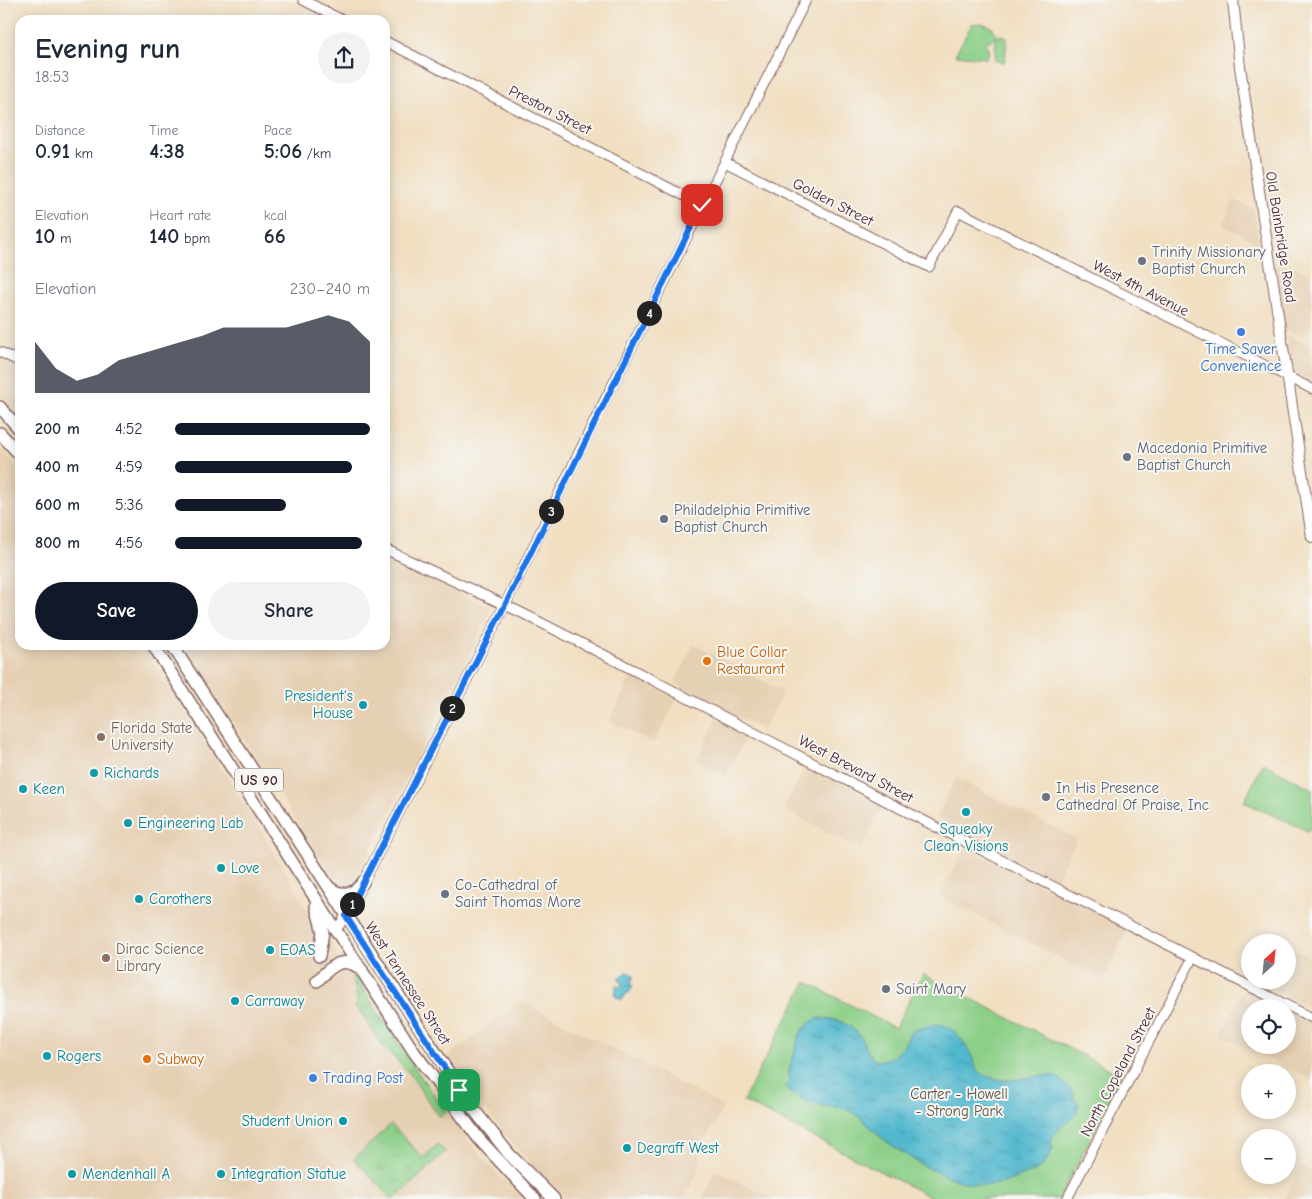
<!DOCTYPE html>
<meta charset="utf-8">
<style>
:root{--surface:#fff;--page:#f2f2f3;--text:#1f2937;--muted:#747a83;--accent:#111827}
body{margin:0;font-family:"Comic Neue",sans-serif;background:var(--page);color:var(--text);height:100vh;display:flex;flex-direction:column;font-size:19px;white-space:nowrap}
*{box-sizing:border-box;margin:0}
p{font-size:16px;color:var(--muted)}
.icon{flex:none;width:28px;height:28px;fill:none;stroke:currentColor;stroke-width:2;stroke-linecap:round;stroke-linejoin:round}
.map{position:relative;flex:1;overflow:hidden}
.panel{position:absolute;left:15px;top:15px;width:375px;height:635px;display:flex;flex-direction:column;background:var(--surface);border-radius:15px;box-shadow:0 2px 12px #0003}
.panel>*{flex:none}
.needle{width:32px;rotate:27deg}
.controls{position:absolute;left:1241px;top:934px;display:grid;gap:10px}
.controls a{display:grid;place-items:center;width:55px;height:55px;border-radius:50%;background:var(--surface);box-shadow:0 2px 12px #0003;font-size:25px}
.pin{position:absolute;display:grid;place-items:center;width:42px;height:42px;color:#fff;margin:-21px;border-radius:10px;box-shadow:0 2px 8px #0006}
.km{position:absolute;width:25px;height:25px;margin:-12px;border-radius:50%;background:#222;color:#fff;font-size:14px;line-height:25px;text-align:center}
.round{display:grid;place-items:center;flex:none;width:52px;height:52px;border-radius:26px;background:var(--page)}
.head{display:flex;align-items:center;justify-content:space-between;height:85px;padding:0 20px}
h1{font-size:28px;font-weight:700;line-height:38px}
.figures{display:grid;grid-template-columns:repeat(3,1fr);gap:8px;height:85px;padding:5px 20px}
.figures div{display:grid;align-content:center}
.figures b{font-size:21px;font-weight:700}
.figures small{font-size:14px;font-weight:400}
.figures p{font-size:14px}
.chart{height:140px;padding:10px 20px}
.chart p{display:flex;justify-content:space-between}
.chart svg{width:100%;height:90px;margin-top:5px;fill:var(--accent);opacity:.7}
.primary-button{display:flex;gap:10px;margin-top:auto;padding:10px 20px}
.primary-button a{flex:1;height:58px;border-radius:30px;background:var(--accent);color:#fff;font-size:20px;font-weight:700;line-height:58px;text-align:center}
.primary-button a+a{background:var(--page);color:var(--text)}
ul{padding:0 20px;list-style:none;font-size:16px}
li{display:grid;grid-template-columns:80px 60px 1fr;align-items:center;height:38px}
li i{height:12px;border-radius:6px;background:var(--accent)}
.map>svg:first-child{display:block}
.built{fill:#e6d0b4}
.grass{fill:url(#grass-tufts);stroke:#6b775a}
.green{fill:#8ccf88;stroke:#6b775a}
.water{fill:url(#water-ripples);stroke:#4e6c7c}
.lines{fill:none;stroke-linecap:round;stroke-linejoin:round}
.tertiary-casing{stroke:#846260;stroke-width:11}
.secondary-casing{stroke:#846260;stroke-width:12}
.primary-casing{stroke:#846260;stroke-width:14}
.tertiary{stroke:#fff;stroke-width:9}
.secondary{stroke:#fff;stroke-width:10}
.primary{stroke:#fff;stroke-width:11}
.route-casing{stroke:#fff;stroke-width:10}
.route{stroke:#1a73e8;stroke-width:6}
.worship-dot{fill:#6b7280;stroke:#f6f6f2;stroke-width:2}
.shop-dot{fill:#3f7fe0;stroke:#f6f6f2;stroke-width:2}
.food-dot{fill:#e8710a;stroke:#f6f6f2;stroke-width:2}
.culture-dot{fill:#0f9aa8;stroke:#f6f6f2;stroke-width:2}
.education-dot{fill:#8d6e63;stroke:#f6f6f2;stroke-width:2}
.labels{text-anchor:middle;stroke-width:4;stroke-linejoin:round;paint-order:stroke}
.shield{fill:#f6f6f2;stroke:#7e6067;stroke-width:1}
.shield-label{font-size:14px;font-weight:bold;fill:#4a1f2b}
.street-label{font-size:15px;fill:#4a1f2b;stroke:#f6f6f2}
.worship-label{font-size:15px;fill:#5b616d;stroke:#f6f6f2;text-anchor:start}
.shop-label{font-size:15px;fill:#366cbe;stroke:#f6f6f2}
.food-label{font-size:15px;fill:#c56008;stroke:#f6f6f2;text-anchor:start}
.culture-label{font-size:15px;fill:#0d838f;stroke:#f6f6f2;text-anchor:start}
.education-label{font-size:15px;fill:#785e54;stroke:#f6f6f2;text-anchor:start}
.park-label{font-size:15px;fill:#5e5447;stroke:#f6f6f2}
</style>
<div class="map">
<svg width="1312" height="1199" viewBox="0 0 1312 1199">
<defs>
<pattern id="grass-tufts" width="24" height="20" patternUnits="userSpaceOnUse" patternTransform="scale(1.25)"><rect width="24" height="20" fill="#8ccf88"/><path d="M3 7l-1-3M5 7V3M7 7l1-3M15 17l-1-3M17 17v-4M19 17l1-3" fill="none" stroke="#7ab176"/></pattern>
<pattern id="water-ripples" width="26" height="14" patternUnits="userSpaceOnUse" patternTransform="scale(1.25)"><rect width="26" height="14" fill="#51b8ce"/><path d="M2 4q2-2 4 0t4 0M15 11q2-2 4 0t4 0" fill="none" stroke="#4595a7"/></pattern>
</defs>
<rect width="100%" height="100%" fill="#f6f6f2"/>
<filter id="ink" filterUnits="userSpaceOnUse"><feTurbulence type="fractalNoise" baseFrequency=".02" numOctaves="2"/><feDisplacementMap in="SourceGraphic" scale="10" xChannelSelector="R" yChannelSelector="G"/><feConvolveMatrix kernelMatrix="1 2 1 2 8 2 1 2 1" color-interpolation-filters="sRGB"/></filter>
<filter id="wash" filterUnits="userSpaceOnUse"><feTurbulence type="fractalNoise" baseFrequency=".0096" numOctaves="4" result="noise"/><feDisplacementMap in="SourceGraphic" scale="20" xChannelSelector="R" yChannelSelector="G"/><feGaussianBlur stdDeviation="1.12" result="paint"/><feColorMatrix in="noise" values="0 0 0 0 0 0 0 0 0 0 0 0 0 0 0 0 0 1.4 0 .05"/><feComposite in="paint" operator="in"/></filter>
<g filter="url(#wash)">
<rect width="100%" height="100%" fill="#f1dfc2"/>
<path class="built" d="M1234,200L1254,209L1258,241L1256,242L1223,225Z
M1275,263L1292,265L1312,275V322L1304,336L1284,331Z
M1286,336L1296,338L1312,346V382L1291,371Z
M0,359L20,369V416L0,395Z
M0,447L20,470V645H142L261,830L314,921L351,970L421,1078L470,1143L488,1164L524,1199H0Z
M385,556L487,607L490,614L355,880L346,888L339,887L184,645H385Z
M694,644L783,692L763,730L675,683Z
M632,676L677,699L654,743L609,721Z
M717,719L747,735L726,776L696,760Z
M806,765L883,805L861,849L783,809Z
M956,778L1077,839L1056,880L936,818Z
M965,847L1128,929L1103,980L939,896Z
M1288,946L1312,958V1009L1254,980H1288Z
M1244,988L1282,1007L1250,1008V1045H1288V1010L1312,1024V1080L1221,1035Z
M521,1001L724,1106L702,1146L698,1171L684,1199H568L535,1168L505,1135L480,1102L449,1056Z
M1301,1166L1312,1172V1199H1285Z
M716,1171L765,1195L773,1199H702L714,1172Z"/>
<path class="grass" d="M351,970L406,1055L446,1112L439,1117L410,1074L382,1045L360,1011L354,1007L358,1003Z
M391,1124L423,1158L438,1144L445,1152L395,1199H392L354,1159Z"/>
<path class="green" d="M981,23L990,26L997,33L994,39L986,42L989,53L986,58L955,55L972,24Z
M1001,35L1007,37L1005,61L1003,63L995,60L996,37Z
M1263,763L1312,789V822L1308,831L1244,802Z
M923,974L1123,1076L1059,1199H934L743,1101L806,982L895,1028Z"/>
<path class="water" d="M627,972L634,975L631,984L633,986L629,993H627L622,1000L615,996L616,985L619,987L621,985L622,982L618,980Z
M821,1018C839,1019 855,1025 863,1042C867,1049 869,1056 876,1061C888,1060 898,1056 904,1045C908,1039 908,1035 913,1030C924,1030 931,1023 939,1024C954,1026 965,1043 971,1055C974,1061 975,1069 980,1072C984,1076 993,1078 998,1079C1016,1084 1037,1073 1052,1076C1058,1077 1064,1083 1068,1087C1072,1091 1075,1094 1074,1100L1079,1104L1075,1115L1053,1135L1051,1145L1053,1148C1050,1156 1044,1165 1038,1170C1034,1173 1028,1173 1023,1175C1013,1180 1002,1184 991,1185C957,1188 913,1161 886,1141C875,1133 866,1121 854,1113C840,1104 822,1108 806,1102C800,1099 796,1094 790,1093L786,1086L789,1081V1071L799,1036C803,1027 812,1020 821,1018Z"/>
</g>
<g filter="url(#ink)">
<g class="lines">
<g class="tertiary-casing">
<path id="tertiary" d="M303,0L342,20
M385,41L702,205
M725,162L929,267L958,211L1312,389
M0,352L20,362
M385,549L520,612L616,661L942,830L1312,1018
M336,930L346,916L505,605L591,428L806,0
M1067,1199L1193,957"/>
</g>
<g class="secondary-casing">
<path id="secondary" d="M1233,0L1240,67L1312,537"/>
</g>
<g class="primary-casing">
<path id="primary" d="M0,407L20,430
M0,433L20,455
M153,645L414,1052L479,1139L535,1199
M172,645L467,1101L509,1154L554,1199
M329,887C340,897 355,895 363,882
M316,906L323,932L319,956
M317,981C331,966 343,954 362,970"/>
</g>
<use href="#tertiary" class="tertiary"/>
<use href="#secondary" class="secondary"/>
<use href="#primary" class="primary"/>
</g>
</g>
<g class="lines" filter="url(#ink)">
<g class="route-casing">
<path id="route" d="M459,1090L346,916L505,605L702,205"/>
</g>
<use href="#route" class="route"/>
</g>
<g class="worship-dot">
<circle cx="1142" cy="261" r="5"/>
<circle cx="1127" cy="457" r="5"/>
<circle cx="664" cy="519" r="5"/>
<circle cx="1046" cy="797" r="5"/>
<circle cx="445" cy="894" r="5"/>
<circle cx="886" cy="989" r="5"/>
</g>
<g class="shop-dot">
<circle cx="1241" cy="332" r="5"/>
<circle cx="313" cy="1078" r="5"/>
</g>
<g class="food-dot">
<circle cx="707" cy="661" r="5"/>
<circle cx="147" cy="1059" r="5"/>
</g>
<g class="culture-dot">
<circle cx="363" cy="705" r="5"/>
<circle cx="94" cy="773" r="5"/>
<circle cx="23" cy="789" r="5"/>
<circle cx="966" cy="812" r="5"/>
<circle cx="128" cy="823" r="5"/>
<circle cx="221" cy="868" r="5"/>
<circle cx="139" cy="899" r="5"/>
<circle cx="270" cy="950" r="5"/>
<circle cx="235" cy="1001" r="5"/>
<circle cx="47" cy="1056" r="5"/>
<circle cx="343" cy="1121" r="5"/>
<circle cx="627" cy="1148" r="5"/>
<circle cx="72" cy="1174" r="5"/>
<circle cx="221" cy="1174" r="5"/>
</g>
<g class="education-dot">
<circle cx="101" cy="737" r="5"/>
<circle cx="106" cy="958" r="5"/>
</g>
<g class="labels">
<rect class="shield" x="235" y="768.5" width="48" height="23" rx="4"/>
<g class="shield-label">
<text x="259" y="785">US 90</text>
</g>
<g class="street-label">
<text transform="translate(550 110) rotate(27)" y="5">Preston Street</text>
<text transform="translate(833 202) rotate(27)" y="5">Golden Street</text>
<text transform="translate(1281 237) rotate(81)" y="5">Old Bainbridge Road</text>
<text transform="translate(1141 288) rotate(27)" y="5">West 4th Avenue</text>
<text transform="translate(856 769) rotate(28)" y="5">West Brevard Street</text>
<text transform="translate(408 983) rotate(57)" y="5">West Tennessee Street</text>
<text transform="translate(1118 1072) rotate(-62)" y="5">North Copeland Street</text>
</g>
<g class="worship-label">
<text x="1152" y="257">Trinity Missionary<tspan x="1152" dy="17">Baptist Church</tspan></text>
<text x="1137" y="453">Macedonia Primitive<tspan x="1137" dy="17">Baptist Church</tspan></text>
<text x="674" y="515">Philadelphia Primitive<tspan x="674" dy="17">Baptist Church</tspan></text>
<text x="1056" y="793">In His Presence<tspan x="1056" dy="17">Cathedral Of Praise, Inc</tspan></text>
<text x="455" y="890">Co-Cathedral of<tspan x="455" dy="17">Saint Thomas More</tspan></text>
<text x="896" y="994">Saint Mary</text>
</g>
<g class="shop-label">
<text x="1241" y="354">Time Saver<tspan x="1241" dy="17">Convenience</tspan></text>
<text x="323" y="1083" text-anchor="start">Trading Post</text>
</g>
<g class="food-label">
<text x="717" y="657">Blue Collar<tspan x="717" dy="17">Restaurant</tspan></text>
<text x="157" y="1064">Subway</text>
</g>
<g class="culture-label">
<text x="353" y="701" text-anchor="end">President's<tspan x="353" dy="17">House</tspan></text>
<text x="104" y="778">Richards</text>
<text x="33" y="794">Keen</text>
<text x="138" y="828">Engineering Lab</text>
<text x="966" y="834" text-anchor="middle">Squeaky<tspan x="966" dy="17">Clean Visions</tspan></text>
<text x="231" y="873">Love</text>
<text x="149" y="904">Carothers</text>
<text x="280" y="955">EOAS</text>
<text x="245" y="1006">Carraway</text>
<text x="57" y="1061">Rogers</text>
<text x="333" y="1126" text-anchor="end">Student Union</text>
<text x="637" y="1153">Degraff West</text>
<text x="82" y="1179">Mendenhall A</text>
<text x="231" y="1179">Integration Statue</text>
</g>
<g class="education-label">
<text x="111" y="733">Florida State<tspan x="111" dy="17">University</tspan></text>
<text x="116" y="954">Dirac Science<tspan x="116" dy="17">Library</tspan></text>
</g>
<g class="park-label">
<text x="959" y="1099">Carter - Howell<tspan x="959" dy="17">- Strong Park</tspan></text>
</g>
</g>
</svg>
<div class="controls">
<a><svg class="needle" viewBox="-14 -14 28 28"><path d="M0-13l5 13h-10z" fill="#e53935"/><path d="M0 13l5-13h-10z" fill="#747a83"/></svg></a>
<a><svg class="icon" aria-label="locate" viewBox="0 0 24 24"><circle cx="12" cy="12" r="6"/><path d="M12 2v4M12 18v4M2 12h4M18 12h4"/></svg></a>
<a>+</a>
<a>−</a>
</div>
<div class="pin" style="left:459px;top:1090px;background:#1e9e55"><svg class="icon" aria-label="arrive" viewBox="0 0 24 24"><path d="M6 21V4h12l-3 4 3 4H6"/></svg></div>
<div class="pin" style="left:702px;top:205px;background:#d93025"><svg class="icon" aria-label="check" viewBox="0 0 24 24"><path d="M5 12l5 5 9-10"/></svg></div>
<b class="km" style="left:352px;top:904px">1</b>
<b class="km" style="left:452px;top:708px">2</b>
<b class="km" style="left:551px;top:511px">3</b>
<b class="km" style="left:649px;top:313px">4</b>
<section class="panel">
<div class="head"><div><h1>Evening run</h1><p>18:53</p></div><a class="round"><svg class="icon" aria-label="share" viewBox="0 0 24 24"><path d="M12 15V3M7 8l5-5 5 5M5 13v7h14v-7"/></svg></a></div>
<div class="figures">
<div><p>Distance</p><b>0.91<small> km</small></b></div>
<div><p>Time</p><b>4:38</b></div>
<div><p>Pace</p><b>5:06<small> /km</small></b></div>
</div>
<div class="figures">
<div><p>Elevation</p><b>10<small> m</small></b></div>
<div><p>Heart rate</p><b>140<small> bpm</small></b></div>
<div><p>kcal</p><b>66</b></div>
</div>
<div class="chart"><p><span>Elevation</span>230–240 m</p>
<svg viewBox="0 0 160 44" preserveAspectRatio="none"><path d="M0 44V19L10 32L20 38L30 35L40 28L50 25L60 22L70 19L80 16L90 12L100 12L110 12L120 12L130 9L140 6L150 9L160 19V44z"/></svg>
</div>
<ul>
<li><b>200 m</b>4:52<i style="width:100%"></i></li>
<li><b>400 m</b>4:59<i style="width:91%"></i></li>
<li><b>600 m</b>5:36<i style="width:57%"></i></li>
<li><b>800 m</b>4:56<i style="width:96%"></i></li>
</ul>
<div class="primary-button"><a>Save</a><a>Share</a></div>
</section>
</div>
